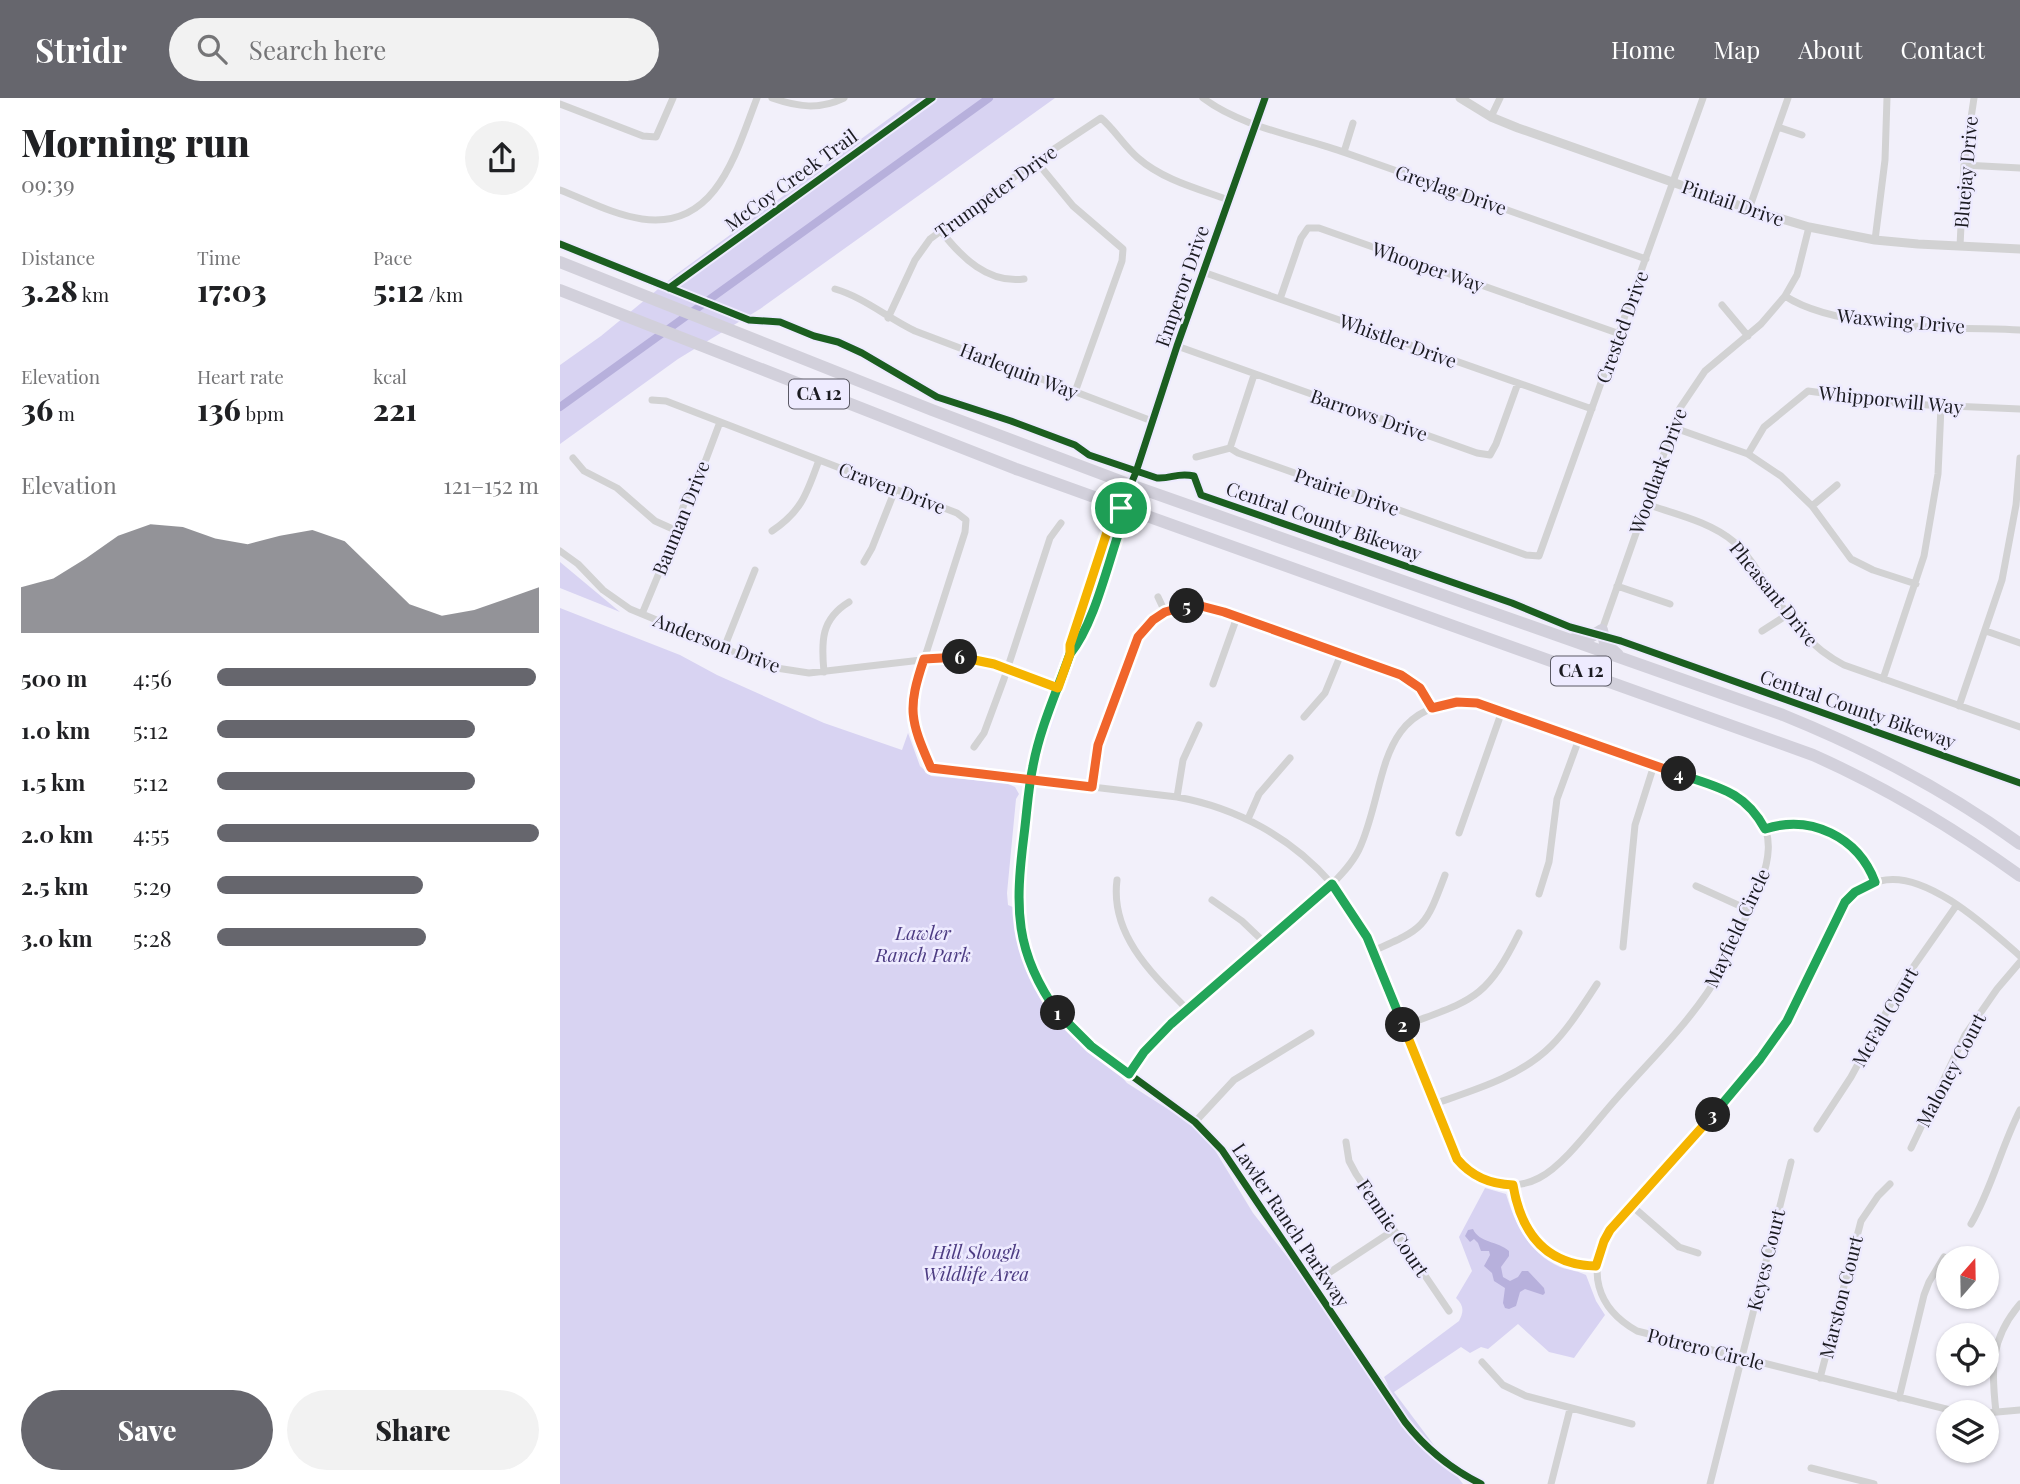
<!DOCTYPE html>
<meta charset="utf-8">
<style>
:root{--surface:#fff;--page:#f2f2f2;--text:#202124;--muted:#757577;--accent:#66666d}
body{margin:0;font-family:"Playfair Display",serif;background:var(--page);color:var(--text);height:100vh;display:flex;flex-direction:column;font-size:26px;white-space:nowrap}
*{box-sizing:border-box;margin:0}
p{font-size:23px;color:var(--muted)}
.icon{flex:none;width:38px;height:38px;fill:none;stroke:currentColor;stroke-width:2;stroke-linecap:round;stroke-linejoin:round}
.map{position:relative;flex:1;overflow:hidden}
.drawer{display:flex;flex-direction:column;background:var(--surface);width:560px}
.drawer>*{flex:none}
.needle{width:46px;rotate:20deg}
.buttons{position:absolute;left:1376px;top:1148px;display:grid;gap:14px}
.buttons a{display:grid;place-items:center;width:63px;height:63px;border-radius:50%;background:var(--surface);box-shadow:0 2px 5px #0004;font-size:35px}
.pin{position:absolute;display:grid;place-items:center;width:60px;height:60px;color:#fff;margin:-30px;border:4px solid #fff;border-radius:50%;box-shadow:0 2px 7px #0007}
.km{position:absolute;width:35px;height:35px;margin:-18px;border-radius:50%;background:#222;color:#fff;font-size:19px;line-height:35px;text-align:center}
.round{display:grid;place-items:center;flex:none;width:74px;height:74px;border-radius:37px;background:var(--page)}
.summary{display:flex;align-items:center;justify-content:space-between;height:119px;padding:0 21px}
h1{font-size:38px;font-weight:800;line-height:52px}
.metrics{display:grid;grid-template-columns:repeat(3,1fr);gap:10px;height:119px;padding:7px 21px}
.metrics div{display:grid;align-content:center}
.metrics b{font-size:30px;font-weight:800}
.metrics small{font-size:19px;font-weight:400}
.metrics p{font-size:19px}
.chart{height:196px;padding:14px 21px}
.chart p{display:flex;justify-content:space-between}
.chart svg{width:100%;height:126px;margin-top:7px;fill:var(--accent);opacity:.7}
.action{display:flex;gap:14px;margin-top:auto;padding:14px 21px}
.action a{flex:1;height:80px;border-radius:42px;background:var(--accent);color:#fff;font-size:28px;font-weight:800;line-height:80px;text-align:center}
.action a+a{background:var(--page);color:var(--text)}
ul{padding:0 21px;list-style:none;font-size:23px}
li{display:grid;grid-template-columns:112px 84px 1fr;align-items:center;height:52px}
li i{height:18px;border-radius:9px;background:var(--accent)}
header{display:flex;align-items:center;gap:42px;box-sizing:border-box;height:98px;padding:0 35px;background:var(--accent);color:#fff}
header strong{font-size:33px}
nav{display:flex;gap:38px;margin-inline-start:auto;font-size:24px}
.search{width:490px;height:63px;background:var(--page);display:flex;align-items:center;gap:18px;box-sizing:border-box;padding:0 24px;border-radius:38px;color:var(--muted);font-size:26px}
main{display:flex;flex:1;min-height:0}
.map>svg:first-child{display:block}
.green{fill:#d8d3f2}
.water{fill:#b7b0dc}
.lines{fill:none;stroke-linecap:round;stroke-linejoin:round}
.canal{stroke:#b7b0dc;stroke-width:8}
.minor{stroke:#d2d2d3;stroke-width:7}
.tertiary{stroke:#d2d2d3;stroke-width:9}
.trunk{stroke:#d2d0db;stroke-width:12}
.cycleway-casing{stroke:#eeebff;stroke-width:11}
.cycleway{stroke:#1b5e20;stroke-width:7}
.split-1-casing{stroke:#fff;stroke-width:14}
.split-2-casing{stroke:#fff;stroke-width:14}
.split-3-casing{stroke:#fff;stroke-width:14}
.split-4-casing{stroke:#fff;stroke-width:14}
.split-5-casing{stroke:#fff;stroke-width:14}
.split-6-casing{stroke:#fff;stroke-width:14}
.split-7-casing{stroke:#fff;stroke-width:14}
.split-1{stroke:#22a559;stroke-width:9}
.split-2{stroke:#22a559;stroke-width:9}
.split-3{stroke:#f5b400;stroke-width:9}
.split-4{stroke:#22a559;stroke-width:9}
.split-5{stroke:#f0652b;stroke-width:9}
.split-6{stroke:#f0652b;stroke-width:9}
.split-7{stroke:#f5b400;stroke-width:9}
.labels{text-anchor:middle;stroke-width:5;stroke-linejoin:round;paint-order:stroke}
.shield{fill:#eeebff;stroke:#5a5964;stroke-width:2}
.shield-label{font-size:18px;font-weight:bold;fill:#1b1b21}
.street-label{font-size:19px;fill:#1b1b21;stroke:#eeebff}
.park-label{font-size:19px;font-style:italic;fill:#4d3c83;stroke:#eeebff}
</style>
<header>
<strong>Stridr</strong>
<div class="search"><svg class="icon" aria-label="search" viewBox="0 0 24 24"><circle cx="10" cy="10" r="6"/><path d="M15 15l6 6"/></svg>Search here</div>
<nav><a>Home</a><a>Map</a><a>About</a><a>Contact</a></nav>
</header>
<main>
<section class="drawer">
<div class="summary"><div><h1>Morning run</h1><p>09:39</p></div><a class="round"><svg class="icon" aria-label="share" viewBox="0 0 24 24"><path d="M12 15V3M7 8l5-5 5 5M5 13v7h14v-7"/></svg></a></div>
<div class="metrics">
<div><p>Distance</p><b>3.28<small> km</small></b></div>
<div><p>Time</p><b>17:03</b></div>
<div><p>Pace</p><b>5:12<small> /km</small></b></div>
</div>
<div class="metrics">
<div><p>Elevation</p><b>36<small> m</small></b></div>
<div><p>Heart rate</p><b>136<small> bpm</small></b></div>
<div><p>kcal</p><b>221</b></div>
</div>
<div class="chart"><p><span>Elevation</span>121–152 m</p>
<svg viewBox="0 0 160 44" preserveAspectRatio="none"><path d="M0 44V28L10 25L20 18L30 10L40 6L50 7L60 11L70 13L80 10L90 8L100 12L110 23L120 34L130 38L140 36L150 32L160 28V44z"/></svg>
</div>
<ul>
<li><b>500 m</b>4:56<i style="width:99%"></i></li>
<li><b>1.0 km</b>5:12<i style="width:80%"></i></li>
<li><b>1.5 km</b>5:12<i style="width:80%"></i></li>
<li><b>2.0 km</b>4:55<i style="width:100%"></i></li>
<li><b>2.5 km</b>5:29<i style="width:64%"></i></li>
<li><b>3.0 km</b>5:28<i style="width:65%"></i></li>
</ul>
<div class="action"><a>Save</a><a>Share</a></div>
</section>
<div class="map">
<svg width="1460" height="1386" viewBox="0 0 1460 1386">
<rect width="100%" height="100%" fill="#f2f0fa"/>
<path class="green" d="M357,0H495L200,211L118,261L0,346V267L41,238L114,178Z
M0,464L60,514L0,490Z
M0,510L120,557L157,577L264,625L342,652L348,635L360,668L371,678L446,685L455,689L459,696L456,701L447,795L448,807L462,813V850L500,909L567,985L644,1034L693,1115L829,1289L824,1279L899,1223C904,1214 904,1207 896,1200L912,1173L899,1139L925,1090L946,1096C956,1128 968,1154 1000,1169C1008,1172 1018,1173 1026,1177L1036,1203L1045,1217L1014,1260L989,1254L958,1226L928,1251L921,1249L910,1255L901,1249L834,1294L903,1386H0Z"/>
<path class="water" d="M913,1131C919,1145 938,1143 949,1153V1158L941,1169L943,1179L950,1183L958,1179L962,1173H968L984,1190L985,1195L983,1197L965,1191L960,1194L956,1208L949,1211L945,1210L943,1205L945,1190L934,1183L932,1175L924,1168L930,1157L929,1153H921L918,1145L914,1141L910,1144L905,1138L908,1132Z"/>
<g class="lines">
<path class="canal" d="M0,309L429,0"/>
<path class="minor" d="M212,0C238,9 259,12 284,0
M643,0C683,30 739,38 786,55C886,90 986,126 1086,161
M0,6L83,38L96,39L113,0
M931,19L940,0
M1218,29L1242,37
M784,54L793,25
M476,63L513,108L563,151L562,163L515,294
M1404,67L1460,70
M0,92C26,102 54,117 82,121C157,132 176,54 197,0
M1189,111L1228,0
M381,133C401,159 428,186 464,181
M1315,142L1325,62L1327,0
M1400,148L1404,67L1414,0
M643,174L1032,311
M275,191C303,199 328,220 355,233L592,323
M1225,198C1278,233 1396,229 1460,232
M720,201L741,140L748,130H759L1060,236
M1162,207L1188,238
M328,220L355,162L370,141L476,63L541,20C555,32 564,48 578,60C603,82 639,91 669,102
M617,248L917,355L930,357L936,346L958,285
M694,277L670,350L678,355L966,457L979,458L1143,0
M92,302L106,303L397,415L406,422L405,434L353,596C350,623 360,646 371,670L617,699C677,710 731,739 772,786L611,926L584,954L569,976
M1112,329L1188,356L1221,378L1252,408L1291,461L1313,472L1356,486
M1188,356L1204,329L1248,293L1345,306L1460,311
M636,359L670,350
M13,360L24,373L57,390L95,423L115,432
M1086,406C1115,416 1151,424 1174,444C1187,455 1195,469 1204,482C1228,517 1245,547 1284,567L1460,629
M1252,408L1277,387
M212,433C242,413 247,395 259,362
M0,453L18,466L43,492L70,511L210,569L249,575L396,558L434,566L498,590
M304,464L312,450L335,392
M1057,488L1110,506
M598,499L605,514
M82,516L111,446L126,400L145,364L160,324
M1042,532L1120,310L1145,273L1201,226L1225,198L1237,177L1249,129
M1202,533L1227,517
M1426,533L1460,545
M164,550L195,472
M264,574C261,543 261,521 289,504
M1323,581L1364,458L1378,376L1381,309
M653,586L677,519
M906,603L928,608L1172,694C1229,727 1207,773 1186,819C1173,845 1163,872 1147,895C1121,933 1087,966 1057,1000C1036,1023 1005,1067 979,1080C950,1095 917,1084 897,1061L807,839L772,786C784,774 795,762 801,747C828,683 816,609 906,603Z
M1399,608L1442,482L1456,407L1460,360
M744,619L765,595L781,556
M414,649L424,635L444,581L490,440L501,425
M532,689L539,647L572,551C588,517 617,502 653,511L841,577L860,591L872,610
M617,699L623,662L639,627
M688,721L699,696L730,660
M1205,731C1251,717 1297,739 1315,784
M899,735L942,613
M557,782C550,836 591,875 627,911
M1136,788L1189,812
M979,796L989,764L997,701L1019,641
M652,802L682,823L704,844
M1063,849L1075,727L1094,667
M813,853C865,830 865,830 885,777
M843,928C911,902 925,904 959,835
M874,1006C914,992 960,979 991,948C1009,930 1023,907 1037,886
M635,1024L674,982L751,935
M1257,1031L1291,979L1342,885L1396,808
M786,1044L789,1063L796,1076L889,1213
M1351,1050L1405,937L1437,891L1460,864
M953,1087C961,1134 985,1167 1036,1168
M1072,1108L1119,1149L1138,1155
M1411,1126C1432,1090 1441,1049 1460,1012
M752,1186L834,1132
M922,1264L943,1287L966,1298L1072,1326
M1260,1280L1301,1123L1318,1098L1330,1086
M1339,1300L1364,1197L1369,1184L1384,1159
M1398,1314L1077,1233C1036,1210 1026,1172 1050,1132C1086,1092 1121,1052 1156,1012C1182,983 1210,954 1229,920C1241,897 1252,873 1263,848C1270,834 1275,818 1284,805C1293,794 1306,786 1320,783C1365,771 1427,829 1460,858
M1436,1314C1431,1271 1430,1241 1460,1206
M1426,1315L1460,1312
M1251,1370L1314,1386
M991,1386L1010,1311
M1150,1386L1231,1064"/>
<path class="tertiary" d="M705,0L617,248L576,374L561,410L551,422L510,547V556L473,668L459,781L460,828L465,849L472,872L485,896L512,931L531,948L635,1024L662,1052L845,1324C866,1351 891,1371 921,1386
M900,0L931,19L958,30L1189,111L1249,129L1315,142L1358,146L1460,151
M510,556C535,526 548,464 562,425L561,410"/>
<path class="trunk" d="M0,164L372,312L571,387L1223,617C1307,651 1386,692 1460,746
M0,192L456,371L1253,657C1327,690 1394,730 1460,778
M1014,541L1025,542L1042,532L1045,545L1058,557"/>
<g class="cycleway-casing">
<path id="cycleway" d="M705,0L617,248L576,374L561,410L551,422L510,547V556L473,668L459,781L460,828L465,849L472,872L485,896L512,931L531,948L635,1024L662,1052L845,1324C866,1351 891,1371 921,1386
M0,146L189,222L220,224L254,238L278,244L302,255L377,299L451,323L515,347L529,357L597,380C612,381 617,374 634,378L641,397L952,505L1010,529L1061,543L1460,685
M109,190L372,0"/>
</g>
<use href="#cycleway" class="cycleway"/>
</g>
<g class="lines">
<g class="split-1-casing">
<path id="split-1" d="M498,915C454,854 455,809 464,737C467,714 468,691 473,668C480,630 497,593 510,556C535,525 548,464 562,425L561,410"/>
</g>
<g class="split-2-casing">
<path id="split-2" d="M498,915L531,948L569,976L584,954L611,926L772,786L807,839L843,927"/>
</g>
<g class="split-3-casing">
<path id="split-3" d="M843,927L897,1061C912,1079 930,1086 953,1087C961,1134 985,1167 1036,1168L1044,1143L1050,1132L1153,1017"/>
</g>
<g class="split-4-casing">
<path id="split-4" d="M1119,676C1157,689 1185,693 1205,731C1251,716 1298,739 1315,784L1295,794L1285,804L1227,923L1200,961L1153,1017"/>
</g>
<g class="split-5-casing">
<path id="split-5" d="M627,508H641L664,514L841,577L860,590L872,610L897,604L917,605L1119,676"/>
</g>
<g class="split-6-casing">
<path id="split-6" d="M400,559L364,561C347,611 350,622 371,670L532,689L538,647L578,539L593,522L605,514L627,508"/>
</g>
<g class="split-7-casing">
<path id="split-7" d="M400,559L434,566L498,590L510,556V547L551,422L561,410"/>
</g>
<use href="#split-1" class="split-1"/>
<use href="#split-2" class="split-2"/>
<use href="#split-3" class="split-3"/>
<use href="#split-4" class="split-4"/>
<use href="#split-5" class="split-5"/>
<use href="#split-6" class="split-6"/>
<use href="#split-7" class="split-7"/>
</g>
<g class="labels">
<g class="shield">
<rect x="229" y="281.5" width="60" height="29" rx="5"/>
<rect x="991" y="558.5" width="60" height="29" rx="5"/>
</g>
<g class="shield-label">
<text x="259" y="302">CA 12</text>
<text x="1021" y="579">CA 12</text>
</g>
<g class="street-label">
<text transform="translate(1406 74) rotate(-85)" y="7">Bluejay Drive</text>
<text transform="translate(231 82) rotate(-36)" y="7">McCoy Creek Trail</text>
<text transform="translate(891 92) rotate(19)" y="7">Greylag Drive</text>
<text transform="translate(436 94) rotate(-36)" y="7">Trumpeter Drive</text>
<text transform="translate(1173 105) rotate(19)" y="7">Pintail Drive</text>
<text transform="translate(868 169) rotate(19)" y="7">Whooper Way</text>
<text transform="translate(622 188) rotate(-71)" y="7">Emperor Drive</text>
<text transform="translate(1341 223) rotate(5)" y="7">Waxwing Drive</text>
<text transform="translate(1062 229) rotate(-70)" y="7">Crested Drive</text>
<text transform="translate(838 243) rotate(20)" y="7">Whistler Drive</text>
<text transform="translate(459 273) rotate(21)" y="7">Harlequin Way</text>
<text transform="translate(1331 302) rotate(6)" y="7">Whipporwill Way</text>
<text transform="translate(809 317) rotate(19)" y="7">Barrows Drive</text>
<text transform="translate(1098 373) rotate(-70)" y="7">Woodlark Drive</text>
<text transform="translate(332 390) rotate(21)" y="7">Craven Drive</text>
<text transform="translate(787 394) rotate(19)" y="7">Prairie Drive</text>
<text transform="translate(121 420) rotate(-68)" y="7">Bauman Drive</text>
<text transform="translate(764 423) rotate(19)" y="7">Central County Bikeway</text>
<text transform="translate(1214 496) rotate(51)" y="7">Pheasant Drive</text>
<text transform="translate(157 545) rotate(21)" y="7">Anderson Drive</text>
<text transform="translate(1298 611) rotate(19)" y="7">Central County Bikeway</text>
<text transform="translate(1177 830) rotate(-65)" y="7">Mayfield Circle</text>
<text transform="translate(1325 919) rotate(-60)" y="7">McFall Court</text>
<text transform="translate(1391 972) rotate(-62)" y="7">Maloney Court</text>
<text transform="translate(731 1127) rotate(56)" y="7">Lawler Ranch Parkway</text>
<text transform="translate(833 1130) rotate(56)" y="7">Fennie Court</text>
<text transform="translate(1206 1162) rotate(-76)" y="7">Keyes Court</text>
<text transform="translate(1281 1199) rotate(-76)" y="7">Marston Court</text>
<text transform="translate(1146 1251) rotate(14)" y="7">Potrero Circle</text>
</g>
<g class="park-label">
<text x="363" y="842">Lawler<tspan x="363" dy="22">Ranch Park</tspan></text>
<text x="416" y="1161">Hill Slough<tspan x="416" dy="22">Wildlife Area</tspan></text>
</g>
</g>
</svg>
<div class="buttons">
<a><svg class="needle" viewBox="-14 -14 28 28"><path d="M0-13l5 13h-10z" fill="#e53935"/><path d="M0 13l5-13h-10z" fill="#757577"/></svg></a>
<a><svg class="icon" aria-label="locate" viewBox="0 0 24 24"><circle cx="12" cy="12" r="6"/><path d="M12 2v4M12 18v4M2 12h4M18 12h4"/></svg></a>
<a><svg class="icon" aria-label="layers" viewBox="0 0 24 24"><path d="M12 4l9 5-9 5-9-5zM3 14l9 5 9-5"/></svg></a>
</div>
<div class="pin" style="left:561px;top:410px;background:#1e9e55"><svg class="icon" aria-label="arrive" viewBox="0 0 24 24"><path d="M6 21V4h12l-3 4 3 4H6"/></svg></div>
<b class="km" style="left:498px;top:915px">1</b>
<b class="km" style="left:843px;top:927px">2</b>
<b class="km" style="left:1153px;top:1017px">3</b>
<b class="km" style="left:1119px;top:676px">4</b>
<b class="km" style="left:627px;top:508px">5</b>
<b class="km" style="left:400px;top:559px">6</b>
</div>
</main>
